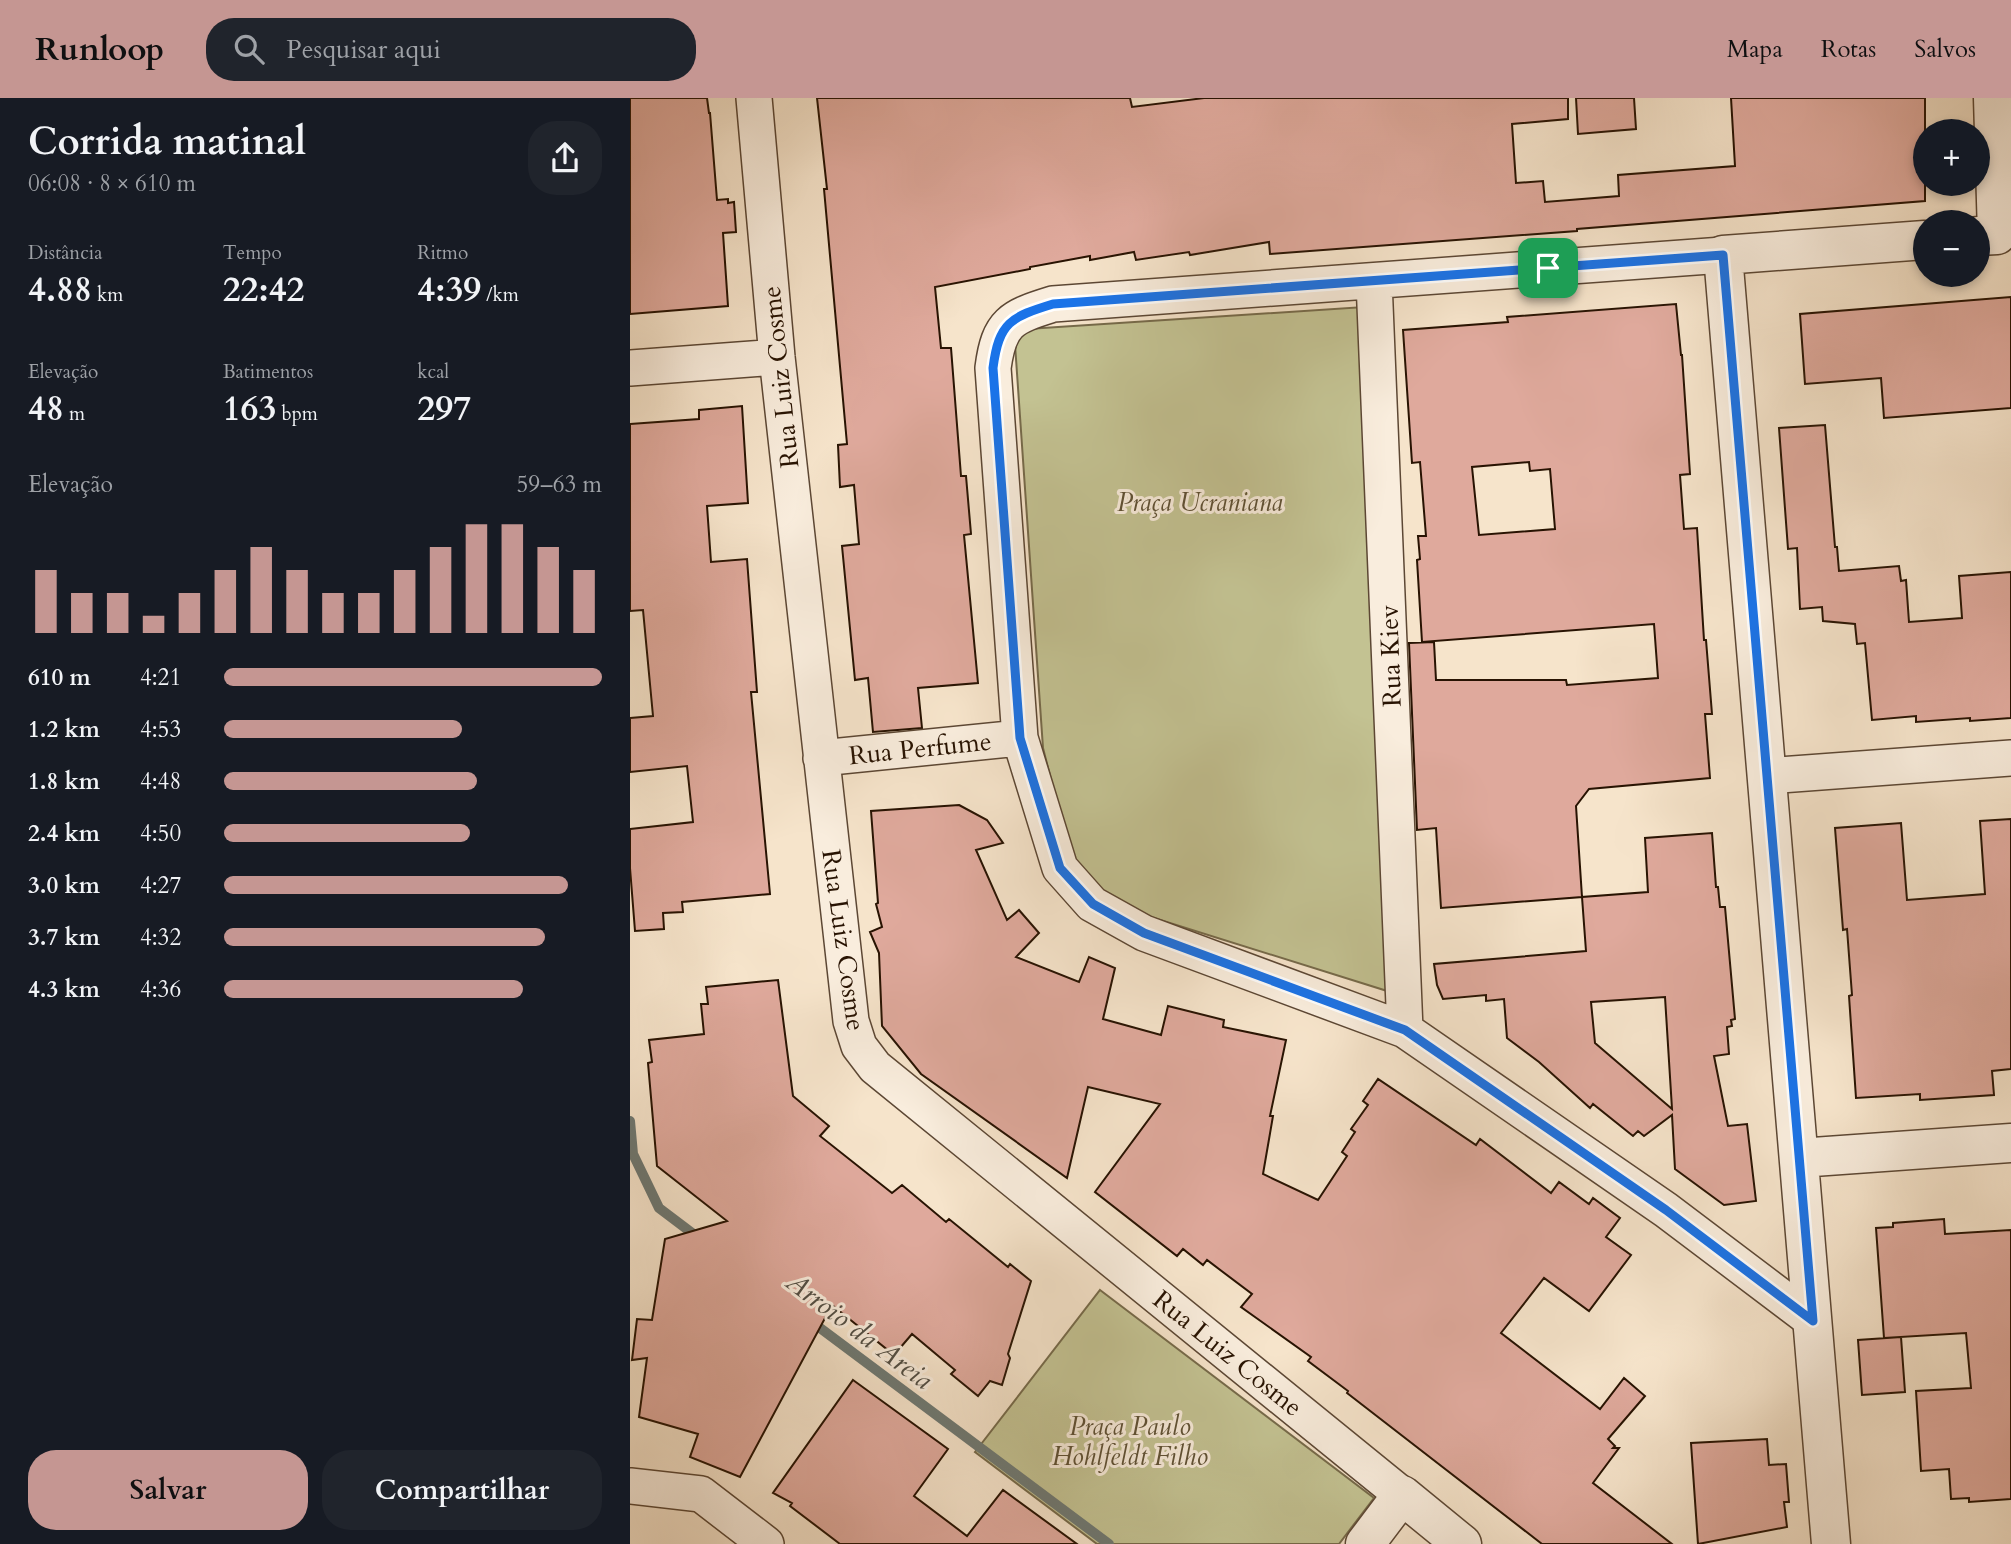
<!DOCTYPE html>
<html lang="pt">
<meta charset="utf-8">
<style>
:root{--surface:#171b24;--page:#20242c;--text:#f1f3f6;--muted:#9ea1a6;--accent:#c59692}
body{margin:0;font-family:Cardo,serif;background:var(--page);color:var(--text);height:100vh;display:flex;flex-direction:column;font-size:26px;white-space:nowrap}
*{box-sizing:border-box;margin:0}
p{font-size:23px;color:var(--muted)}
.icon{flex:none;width:38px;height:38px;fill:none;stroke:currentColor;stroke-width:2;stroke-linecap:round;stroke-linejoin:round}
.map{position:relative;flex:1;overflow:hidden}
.panel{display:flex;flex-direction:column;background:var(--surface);width:630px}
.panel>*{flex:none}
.controls{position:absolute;left:1283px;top:21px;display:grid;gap:14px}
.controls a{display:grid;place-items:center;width:77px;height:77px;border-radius:50%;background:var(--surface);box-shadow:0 4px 10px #0003;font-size:35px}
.pin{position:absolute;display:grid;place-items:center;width:60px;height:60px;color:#fff;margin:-30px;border-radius:14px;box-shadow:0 4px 10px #0006}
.round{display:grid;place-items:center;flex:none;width:74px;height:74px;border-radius:28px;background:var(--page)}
.summary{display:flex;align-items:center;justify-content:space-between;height:119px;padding:0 28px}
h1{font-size:38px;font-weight:700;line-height:52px}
.metrics{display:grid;grid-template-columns:repeat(3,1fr);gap:10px;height:119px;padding:7px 28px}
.metrics div{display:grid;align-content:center}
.metrics b{font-size:35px;font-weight:700}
.metrics small{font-size:19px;font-weight:400}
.metrics p{font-size:19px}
.chart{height:196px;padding:14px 28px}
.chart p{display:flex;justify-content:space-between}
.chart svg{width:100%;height:126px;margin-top:7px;stroke:var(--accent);stroke-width:6}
.action{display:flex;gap:14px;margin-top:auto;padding:14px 28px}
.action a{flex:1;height:80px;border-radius:28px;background:var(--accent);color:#111;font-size:28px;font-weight:700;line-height:80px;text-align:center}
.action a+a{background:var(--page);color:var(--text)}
ul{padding:0 28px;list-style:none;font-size:23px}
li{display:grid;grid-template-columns:112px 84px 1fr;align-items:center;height:52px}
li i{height:18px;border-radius:9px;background:var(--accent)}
header{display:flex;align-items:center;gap:42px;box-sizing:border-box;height:98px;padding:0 35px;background:var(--accent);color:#111}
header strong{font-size:33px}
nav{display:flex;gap:38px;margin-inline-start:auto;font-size:24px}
.search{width:490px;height:63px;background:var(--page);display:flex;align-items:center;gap:18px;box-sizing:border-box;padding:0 24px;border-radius:28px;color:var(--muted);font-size:26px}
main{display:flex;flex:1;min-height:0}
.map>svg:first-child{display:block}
.green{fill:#c3c292;stroke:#766a4a;stroke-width:2}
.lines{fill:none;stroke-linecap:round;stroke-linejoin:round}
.stream{stroke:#6f7973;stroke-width:10}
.building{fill:#dfa99c;stroke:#281302;stroke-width:2;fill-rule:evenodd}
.minor-casing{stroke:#5c4734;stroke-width:38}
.tertiary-casing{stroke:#5c4734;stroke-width:41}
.minor{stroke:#f9eddd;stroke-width:35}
.tertiary{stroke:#f9eddd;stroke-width:38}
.route-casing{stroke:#fff;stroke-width:14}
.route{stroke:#1a73e8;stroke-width:9}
.labels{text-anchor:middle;stroke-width:6;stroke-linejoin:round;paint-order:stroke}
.street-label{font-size:26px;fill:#281302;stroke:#f9eddd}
.park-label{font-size:26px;font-style:italic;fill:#5e5034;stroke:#f9eddd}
.water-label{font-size:28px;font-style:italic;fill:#524e44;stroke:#f9eddd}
</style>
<header>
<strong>Runloop</strong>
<div class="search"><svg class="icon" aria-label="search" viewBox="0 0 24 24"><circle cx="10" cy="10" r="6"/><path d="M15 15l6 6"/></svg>Pesquisar aqui</div>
<nav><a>Mapa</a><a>Rotas</a><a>Salvos</a></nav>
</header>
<main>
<section class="panel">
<div class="summary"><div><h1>Corrida matinal</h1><p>06:08 · 8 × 610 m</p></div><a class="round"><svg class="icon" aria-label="share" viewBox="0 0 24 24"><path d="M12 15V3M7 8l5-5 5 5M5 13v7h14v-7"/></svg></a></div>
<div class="metrics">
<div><p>Distância</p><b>4.88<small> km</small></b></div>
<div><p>Tempo</p><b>22:42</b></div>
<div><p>Ritmo</p><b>4:39<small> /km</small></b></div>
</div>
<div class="metrics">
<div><p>Elevação</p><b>48<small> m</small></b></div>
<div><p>Batimentos</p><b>163<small> bpm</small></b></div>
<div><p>kcal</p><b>297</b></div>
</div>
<div class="chart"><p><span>Elevação</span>59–63 m</p>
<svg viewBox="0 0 160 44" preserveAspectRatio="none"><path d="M5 44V22M15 44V30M25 44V30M35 44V38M45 44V30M55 44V22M65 44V14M75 44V22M85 44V30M95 44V30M105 44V22M115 44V14M125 44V6M135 44V6M145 44V14M155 44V22"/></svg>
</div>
<ul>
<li><b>610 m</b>4:21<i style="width:100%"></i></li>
<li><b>1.2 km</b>4:53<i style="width:63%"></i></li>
<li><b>1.8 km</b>4:48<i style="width:67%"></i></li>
<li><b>2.4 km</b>4:50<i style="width:65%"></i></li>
<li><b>3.0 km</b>4:27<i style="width:91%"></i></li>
<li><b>3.7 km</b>4:32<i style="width:85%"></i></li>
<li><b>4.3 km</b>4:36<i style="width:79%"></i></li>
</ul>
<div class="action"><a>Salvar</a><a>Compartilhar</a></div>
</section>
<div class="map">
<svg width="1381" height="1446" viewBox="0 0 1381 1446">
<rect width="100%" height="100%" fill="#f6e4cb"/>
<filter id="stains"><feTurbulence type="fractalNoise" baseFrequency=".00286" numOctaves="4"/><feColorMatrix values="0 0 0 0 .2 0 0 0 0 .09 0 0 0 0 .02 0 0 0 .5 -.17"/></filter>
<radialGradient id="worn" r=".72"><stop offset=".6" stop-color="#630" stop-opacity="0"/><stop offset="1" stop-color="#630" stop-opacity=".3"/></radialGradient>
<path class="green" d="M734,209L770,897L508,815L462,789L442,764L413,650L384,232Z
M470,1192L744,1400L709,1446H467L345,1354Z"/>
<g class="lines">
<path class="stream" d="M0,1023L3,1056L29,1110L70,1141
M178,1221L479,1446"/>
</g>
<path class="building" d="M0,0H77L79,15H80L87,102L98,101V105L104,104L106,134L93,135L98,208L0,216Z
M187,0H500L502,9L574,0H938V21L882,26L886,85L913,83L915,104L989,98L988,77L1105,68L1101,0H1295V103L947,131V133L640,156L639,144L560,157L559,154L506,162L504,154L460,162V158L400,169V171L305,189L311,250H321L331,378H336L341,436L334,437L348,585L288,590L292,630L243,634L238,580L225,582L212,448L229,446L224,387L210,389L208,347L217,346L194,91H197Z
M946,0H1004L1006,31L948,36Z
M1381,199V310L1254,320L1251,280L1175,286L1170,216Z
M1046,206L1051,257H1052L1060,376L1050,377L1054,431L1067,430L1074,542H1076L1082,616H1075L1080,680L959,691L946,708L952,799L811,810L806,730L787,732L779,545L804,544L806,582H936L937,587L1028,580L1024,526L792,544L787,462L790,461L788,438H796L790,364L782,365L773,232L878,224L877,219ZM899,364L900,373L920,371L925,431L849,437L842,369Z
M112,308L118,405L77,408L81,464L117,461L127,594H121L140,796L52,804L53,814L33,815L34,831L5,833L0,770V731L63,724L57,668L0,674V620L23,618L13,512L0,513V326L69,321V312Z
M1195,327L1205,449H1207L1209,473L1269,468L1271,483L1276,482L1279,524L1332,520L1329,478L1381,474V620L1340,623V620L1286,624V618L1242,622L1235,545L1227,546L1225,526L1193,523L1192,509L1170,511L1167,450L1158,451L1149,330Z
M329,707L357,722L373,745L346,752L377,822L389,812L409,835L386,859L449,884L459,859L485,870L473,921L531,937L538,908L594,922L593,929L656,942L640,1018H643L633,1076L688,1102L717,1058L712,1054L725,1034L721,1031L738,1007L733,1003L748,981L846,1047L850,1041L921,1095L929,1084L959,1106L963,1100L990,1120L976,1139L1001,1157L959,1213L914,1180L871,1235L970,1311L994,1280L1015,1298L978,1341L985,1348L983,1350H989L963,1385L1042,1446H912L717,1295L718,1293L678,1263L681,1259L611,1209L622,1196L577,1162L573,1167L553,1151L547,1158L465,1094L530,1006L458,989L437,1080L291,976L252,928L249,855L240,834L252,829L246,806L248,805L241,713Z
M1381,721V971L1362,973L1364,997L1290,1002V996L1226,1000L1219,898L1222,897L1217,831L1213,832L1205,730L1271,725L1277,802L1355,796L1350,723Z
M1082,735L1086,789H1088L1090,809H1095L1105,921L1101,922L1102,928L1097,929L1099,956L1084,958L1098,1028L1117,1026L1126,1103L1094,1107L1045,1071L1042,1017L1014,1038L1008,1033L1003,1038L963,1006L960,1010L909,964L877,940L874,901L856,903V897L813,901L807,887L804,866L956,853L952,799L1018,794L1015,740ZM1035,899L1042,1011L965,945L961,904Z
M148,882L163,998L199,1028L190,1038L262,1095L272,1087L316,1124L319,1121L378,1169L380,1166L401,1183L378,1256L380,1260L372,1287L360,1283L348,1298L321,1276L325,1272L282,1236L264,1257L202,1207L110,1379L60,1359L68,1336L9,1319L17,1260L2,1262L7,1221L22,1222L35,1141L97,1123L27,1068L18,965L22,964L19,942L74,936L71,906H78L76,889Z
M1314,1121L1315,1136L1381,1132V1401L1339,1404V1400L1321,1401L1319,1371L1291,1373L1286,1293L1341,1290L1336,1235L1254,1240L1246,1130L1263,1129V1125Z
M1271,1239L1275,1294L1232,1297L1228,1242Z
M223,1282L318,1351L284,1398L337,1438L373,1392L447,1446H210L160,1408L162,1405L143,1395Z
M1137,1341L1139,1367L1156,1366L1159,1404H1154L1157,1429L1068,1446L1061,1345Z"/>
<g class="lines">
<g class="minor-casing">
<path id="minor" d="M124,0L147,259L221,923L229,948L245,969L772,1397
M1093,157L423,206C381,219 369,224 363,270L390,640L430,770L462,806L514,835L775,932L1036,1112L1183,1223
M744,183L775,932
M0,270L147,259
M191,660L390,640
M1136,678L1381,660
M0,1388L71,1396L136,1446"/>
</g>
<g class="tertiary-casing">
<path id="tertiary" d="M1348,138L1367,137L1363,0
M1169,1060L1381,1045
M735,1446L772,1397L832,1446
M1201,1446L1093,157L1295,142"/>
</g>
<use href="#minor" class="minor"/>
<use href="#tertiary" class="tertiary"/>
</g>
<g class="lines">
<g class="route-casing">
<path id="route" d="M1093,157L1183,1223L1036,1112L775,932L514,835L463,806L430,770L390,640L363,270C369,224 381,219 423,206Z"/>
</g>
<use href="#route" class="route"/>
</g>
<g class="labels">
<g class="street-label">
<text transform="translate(150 279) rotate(-96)" y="9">Rua Luiz Cosme</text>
<text transform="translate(760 558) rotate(-92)" y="9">Rua Kiev</text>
<text transform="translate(290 650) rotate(-6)" y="9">Rua Perfume</text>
<text transform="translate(214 842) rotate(82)" y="9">Rua Luiz Cosme</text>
<text transform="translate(598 1255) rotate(39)" y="9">Rua Luiz Cosme</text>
</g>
<g class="park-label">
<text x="570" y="413">Praça Ucraniana</text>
<text x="500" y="1337">Praça Paulo<tspan x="500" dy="30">Hohlfeldt Filho</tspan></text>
</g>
<g class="water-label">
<text transform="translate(230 1232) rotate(37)" y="10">Arroio da Areia</text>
</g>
</g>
<rect width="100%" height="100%" filter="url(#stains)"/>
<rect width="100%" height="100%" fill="url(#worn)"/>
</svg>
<div class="controls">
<a>+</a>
<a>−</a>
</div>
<div class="pin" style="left:918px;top:170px;background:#1e9e55"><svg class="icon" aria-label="arrive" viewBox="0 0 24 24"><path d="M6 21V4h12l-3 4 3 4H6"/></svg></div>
</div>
</main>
